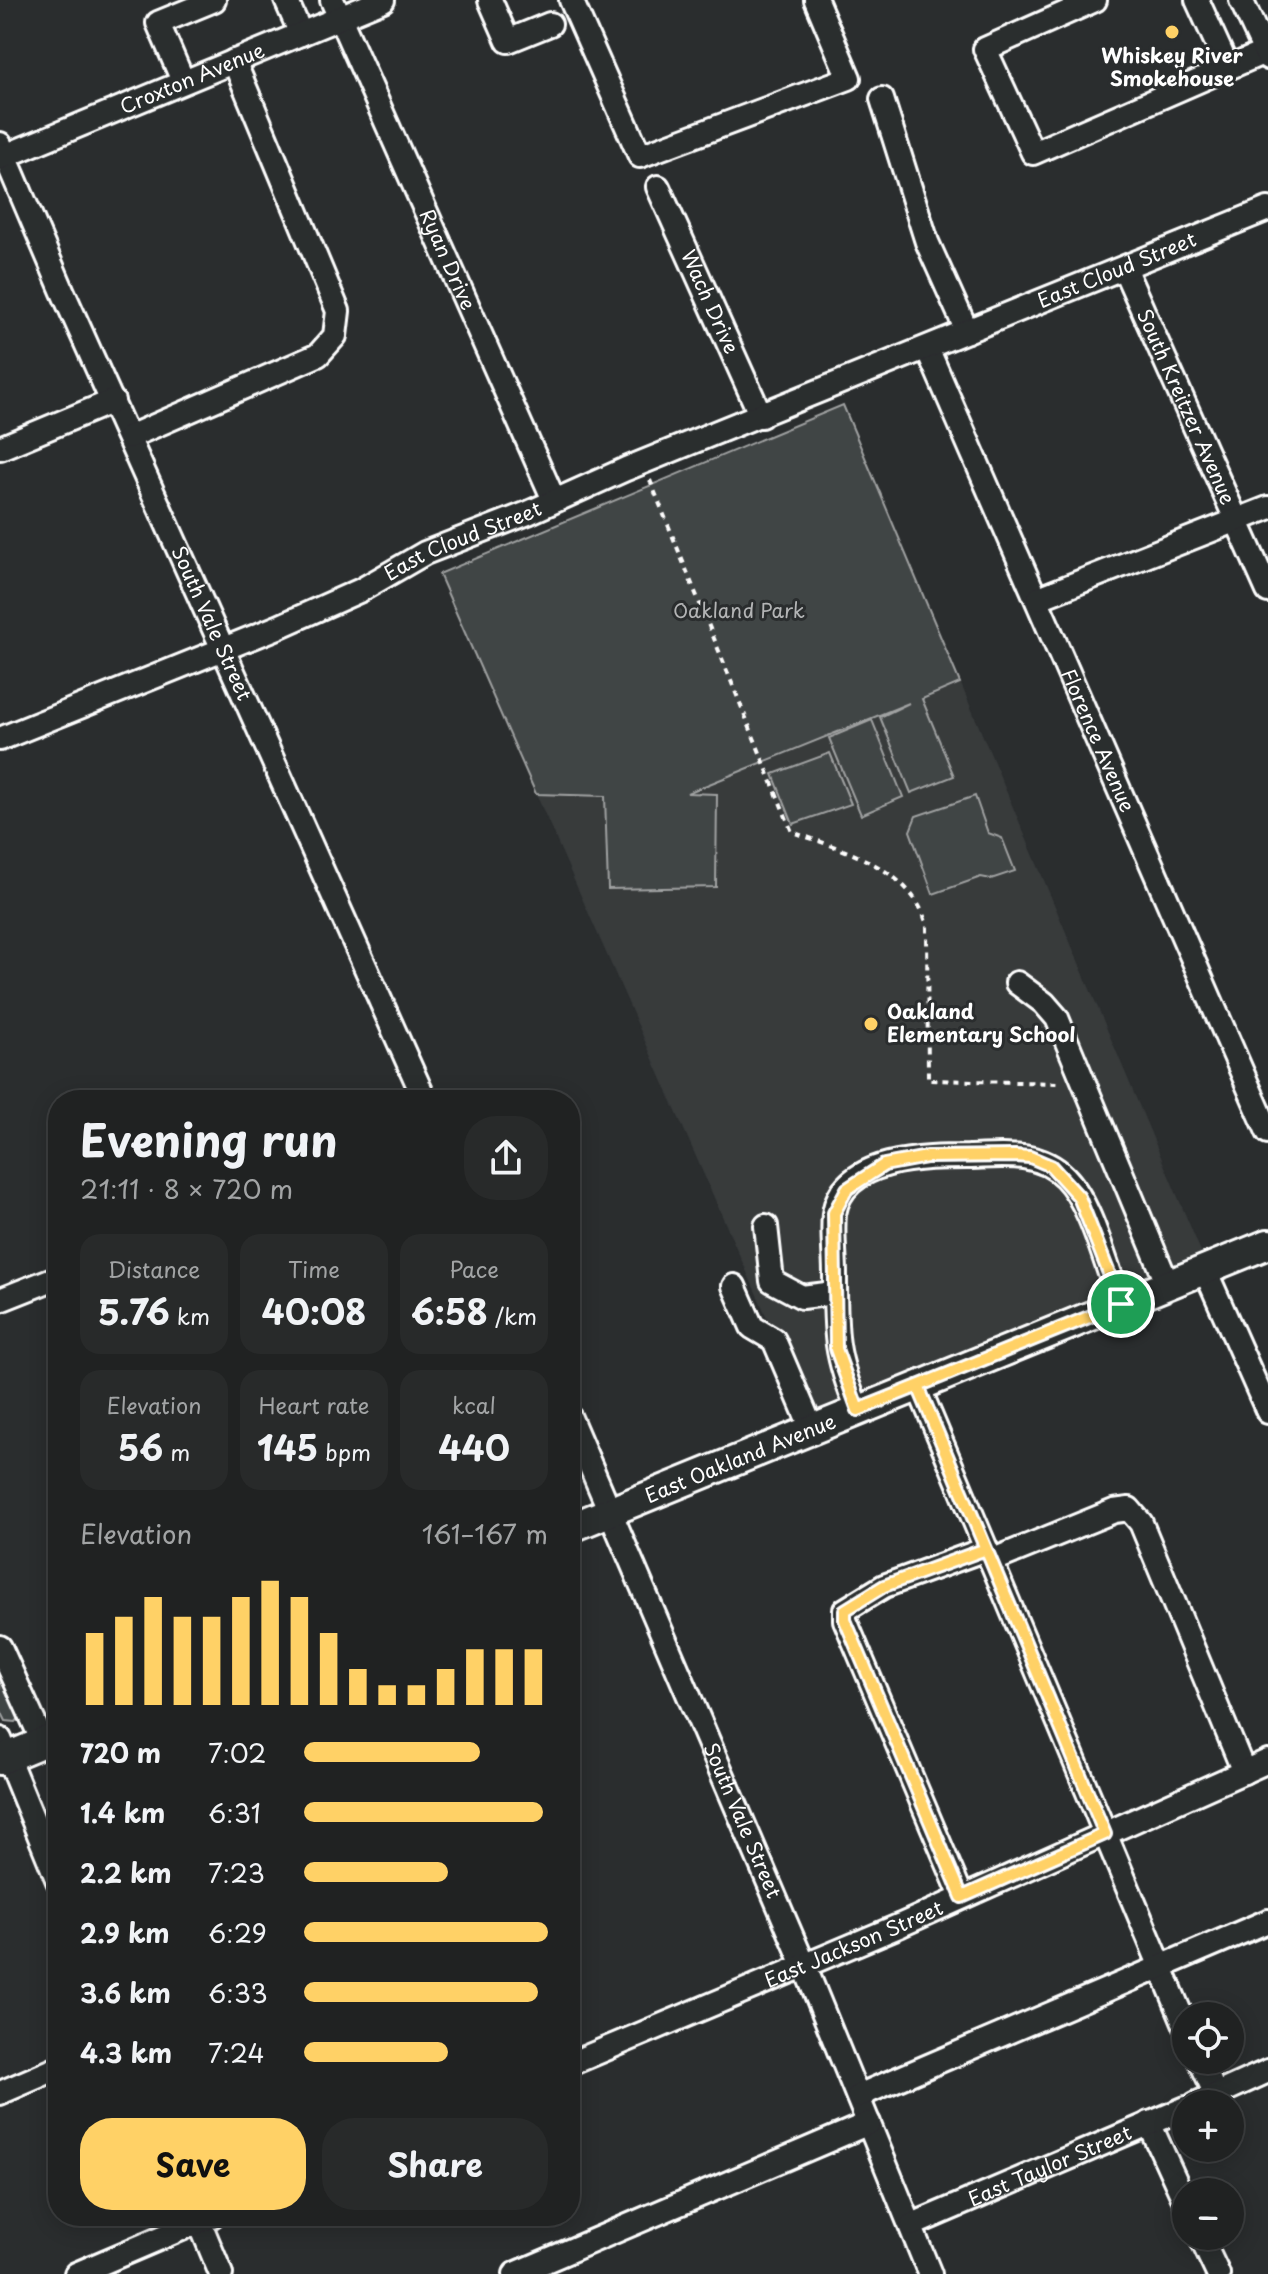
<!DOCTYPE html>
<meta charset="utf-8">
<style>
:root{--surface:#202222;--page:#282a2a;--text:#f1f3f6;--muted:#a2a4a5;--line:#3d3f40;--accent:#ffd166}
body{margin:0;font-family:"Playpen Sans",sans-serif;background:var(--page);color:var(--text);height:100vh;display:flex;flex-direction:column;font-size:30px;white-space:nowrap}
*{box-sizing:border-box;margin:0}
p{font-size:26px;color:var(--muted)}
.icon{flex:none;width:44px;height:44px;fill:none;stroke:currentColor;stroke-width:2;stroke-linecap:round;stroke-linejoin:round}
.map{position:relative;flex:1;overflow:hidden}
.panel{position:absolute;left:48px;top:1090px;width:532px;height:1136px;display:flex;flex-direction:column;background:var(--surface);border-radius:32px;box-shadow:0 4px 20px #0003,0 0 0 2px var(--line)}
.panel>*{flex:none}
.fabs{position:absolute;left:1172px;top:2002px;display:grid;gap:16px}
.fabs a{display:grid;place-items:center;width:72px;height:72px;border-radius:50%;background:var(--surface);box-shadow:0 4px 20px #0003,0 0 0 2px var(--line);font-size:40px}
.pin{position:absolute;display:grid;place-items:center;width:68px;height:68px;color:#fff;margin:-34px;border:4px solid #fff;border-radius:50%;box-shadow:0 2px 8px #0007}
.round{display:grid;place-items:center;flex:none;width:84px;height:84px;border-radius:32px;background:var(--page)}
.head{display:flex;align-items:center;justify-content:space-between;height:136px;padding:0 32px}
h1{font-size:44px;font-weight:700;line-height:60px}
.metrics{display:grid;grid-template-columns:repeat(3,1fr);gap:12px;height:136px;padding:8px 32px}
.metrics div{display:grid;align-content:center;border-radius:20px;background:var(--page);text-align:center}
.metrics b{font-size:34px;font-weight:700}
.metrics small{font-size:22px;font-weight:400}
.metrics p{font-size:22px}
.chart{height:224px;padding:16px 32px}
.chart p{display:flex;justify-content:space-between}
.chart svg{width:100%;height:144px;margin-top:8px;stroke:var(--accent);stroke-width:6}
.primary-button{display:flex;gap:16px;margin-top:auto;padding:16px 32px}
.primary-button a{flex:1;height:92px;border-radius:32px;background:var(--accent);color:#111;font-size:32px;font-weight:700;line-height:92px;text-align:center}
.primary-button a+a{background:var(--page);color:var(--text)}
ul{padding:0 32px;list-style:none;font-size:26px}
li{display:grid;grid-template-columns:128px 96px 1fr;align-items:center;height:60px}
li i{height:20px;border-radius:10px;background:var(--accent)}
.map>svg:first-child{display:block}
.built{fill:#373a3b}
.green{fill:#414445;stroke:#a0a2a2;stroke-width:2}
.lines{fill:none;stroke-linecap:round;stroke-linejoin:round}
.minor-casing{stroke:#fff;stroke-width:28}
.major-casing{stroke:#fff;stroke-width:34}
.path{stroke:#fff;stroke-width:4;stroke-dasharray:6 6;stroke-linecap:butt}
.minor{stroke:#2a2d2e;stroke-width:22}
.major{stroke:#2a2d2e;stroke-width:28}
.route-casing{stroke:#fff;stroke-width:16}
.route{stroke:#ffd166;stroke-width:10}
.poi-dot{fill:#ffd166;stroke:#2a2d2e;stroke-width:3}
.labels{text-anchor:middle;stroke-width:6;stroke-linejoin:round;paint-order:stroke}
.poi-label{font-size:20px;font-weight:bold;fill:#fff;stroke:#2a2d2e}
.street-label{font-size:20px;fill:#fff;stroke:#2a2d2e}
.park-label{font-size:20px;fill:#b3b4b5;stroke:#2a2d2e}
</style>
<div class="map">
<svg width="1268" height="2274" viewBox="0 0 1268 2274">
<rect width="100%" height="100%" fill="#2a2d2e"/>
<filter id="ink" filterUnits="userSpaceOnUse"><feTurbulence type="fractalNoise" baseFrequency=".0125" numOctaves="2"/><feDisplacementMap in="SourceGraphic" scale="16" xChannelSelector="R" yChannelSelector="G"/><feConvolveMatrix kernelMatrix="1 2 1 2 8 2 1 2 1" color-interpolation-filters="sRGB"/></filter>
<g filter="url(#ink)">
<path class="built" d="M843,405L1202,1254L809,1413L439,574Z"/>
<path class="green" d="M843,405L960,683L922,699L954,776L911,793L880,717L909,703L687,793L717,794L716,887L608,889L605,796L536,794L439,574Z
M872,720L903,797L861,815L829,738Z
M830,753L851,804L793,824L773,774Z
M975,796L988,833L1002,838L1015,871L991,879L981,877L933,894L910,831L916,816Z
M0,1664L21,1716L16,1722L6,1721L0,1709Z"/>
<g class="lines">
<g class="minor-casing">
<g id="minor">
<path d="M286,0L301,34"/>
<path id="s1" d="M332,0L554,500"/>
<path d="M490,0L508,41L550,24"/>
<path d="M571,0L640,156L849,78L816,0"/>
<path d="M1095,0L985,49L1033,153L1265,52"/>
<path d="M1197,0L1228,68"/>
<path d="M1241,0L1268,58"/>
<path d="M183,81L158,23L214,0"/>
<path d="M882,99L927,242L967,331"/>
<path id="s2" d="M0,144L63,292L425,1100"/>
<path id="s3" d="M0,158L383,0"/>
<path id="s4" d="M658,187L761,416"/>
<path id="s5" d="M1124,268L1268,591"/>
<path id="s6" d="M927,348L1268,1132"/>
<path d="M129,437L318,355L335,336L338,311L234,61"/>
<path d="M0,448L113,401"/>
<path d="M1039,598L1268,508"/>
<path id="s7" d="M0,739L278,627L361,590L425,553L528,513L626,469L1268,209"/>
<path d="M1017,983L1044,1003L1057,1018L1168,1285"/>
<path d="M766,1226L772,1281L802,1297L835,1293"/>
<path d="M1205,1270L1268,1412"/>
<path d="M734,1286L752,1327L774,1340L812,1429"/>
<path d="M0,1300L58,1277"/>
<path d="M918,1386L1186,2027"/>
<path d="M858,1410C835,1356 835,1333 835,1275C835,1255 832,1234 834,1214C842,1157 926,1157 968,1157C1002,1156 1038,1150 1065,1177C1092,1204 1106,1268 1121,1304"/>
<path id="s8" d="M570,1418L804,1965L930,2274"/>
<path d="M991,1561L1114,1511L1129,1509L1141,1523L1244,1772"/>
<path d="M0,1647L43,1742"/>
<path d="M0,1739L58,1881"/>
<path d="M962,1897L845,1620V1610L884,1586L986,1549"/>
<path d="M1200,2060L1216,2095"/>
<path id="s9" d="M570,2064L901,1925L1268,1761"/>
<path d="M0,2093L58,2068"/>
<path d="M858,2096L1268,1921"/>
<path d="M1195,2104L1268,2071"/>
<path d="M1149,2123L1186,2204"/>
<path d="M197,2216L221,2274"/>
<path id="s10" d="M912,2225L1186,2108"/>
<path d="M1200,2236L1218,2274"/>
<path d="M76,2274L212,2216"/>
<path d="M515,2274L869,2123"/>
</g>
</g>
<g class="major-casing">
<g id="major">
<path id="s11" d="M570,1528L1268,1244"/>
<path d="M0,1760L58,1736"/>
</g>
</g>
<path class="path" d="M650,480L792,832C841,849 913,868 927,926L928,1080L1061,1083"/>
<use href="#minor" class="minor"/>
<use href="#major" class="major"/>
</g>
</g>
<g class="lines" filter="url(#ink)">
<g class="route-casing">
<path id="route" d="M1121,1304L918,1386L1105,1834L962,1897L845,1620V1610L884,1586L986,1549L918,1386L858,1410L836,1349L834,1213L847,1189L884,1165L927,1157L1015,1156L1030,1157L1051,1166L1079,1197L1121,1304"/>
</g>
<use href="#route" class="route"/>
</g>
<g class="poi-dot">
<circle cx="1172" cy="32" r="8"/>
<circle cx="871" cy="1024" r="8"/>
</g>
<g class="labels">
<g class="poi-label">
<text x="1172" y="63">Whiskey River<tspan x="1172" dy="23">Smokehouse</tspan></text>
<text x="887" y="1019" text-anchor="start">Oakland<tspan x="887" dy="23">Elementary School</tspan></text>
</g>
<g class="street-label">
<text dy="7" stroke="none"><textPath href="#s3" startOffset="208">Croxton Avenue</textPath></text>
<text dy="7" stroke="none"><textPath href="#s1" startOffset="284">Ryan Drive</textPath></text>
<text dy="7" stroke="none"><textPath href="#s7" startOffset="1212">East Cloud Street</textPath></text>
<text dy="7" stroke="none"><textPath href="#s4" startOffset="126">Wach Drive</textPath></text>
<text dy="7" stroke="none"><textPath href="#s5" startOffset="152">South Kreitzer Avenue</textPath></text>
<text dy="7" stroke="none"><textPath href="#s7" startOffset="504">East Cloud Street</textPath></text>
<text dy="7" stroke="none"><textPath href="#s2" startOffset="524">South Vale Street</textPath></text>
<text dy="7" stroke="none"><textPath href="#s6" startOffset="428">Florence Avenue</textPath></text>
<text dy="7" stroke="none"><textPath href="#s11" startOffset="184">East Oakland Avenue</textPath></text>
<text dy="7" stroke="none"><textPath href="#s8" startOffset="438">South Vale Street</textPath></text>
<text dy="7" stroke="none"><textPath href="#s9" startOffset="308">East Jackson Street</textPath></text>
<text dy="7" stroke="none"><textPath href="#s10" startOffset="150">East Taylor Street</textPath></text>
</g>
<g class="park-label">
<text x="739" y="618">Oakland Park</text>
</g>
</g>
</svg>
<div class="fabs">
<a><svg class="icon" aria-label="locate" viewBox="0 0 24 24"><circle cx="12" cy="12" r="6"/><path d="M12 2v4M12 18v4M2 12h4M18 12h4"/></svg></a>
<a>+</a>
<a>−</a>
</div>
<div class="pin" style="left:1121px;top:1304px;background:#1e9e55"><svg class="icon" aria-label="arrive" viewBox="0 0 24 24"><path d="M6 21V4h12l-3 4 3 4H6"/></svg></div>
<section class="panel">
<div class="head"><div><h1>Evening run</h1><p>21:11 · 8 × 720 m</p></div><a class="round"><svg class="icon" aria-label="share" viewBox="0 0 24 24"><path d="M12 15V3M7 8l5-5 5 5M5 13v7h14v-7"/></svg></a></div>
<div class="metrics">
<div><p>Distance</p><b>5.76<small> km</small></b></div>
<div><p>Time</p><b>40:08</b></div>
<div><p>Pace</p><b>6:58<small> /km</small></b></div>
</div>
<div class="metrics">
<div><p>Elevation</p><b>56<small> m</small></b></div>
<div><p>Heart rate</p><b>145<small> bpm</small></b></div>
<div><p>kcal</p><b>440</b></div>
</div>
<div class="chart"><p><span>Elevation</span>161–167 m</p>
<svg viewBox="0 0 160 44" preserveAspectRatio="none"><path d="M5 44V22M15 44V17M25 44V11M35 44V17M45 44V17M55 44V11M65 44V6M75 44V11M85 44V22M95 44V33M105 44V38M115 44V38M125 44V33M135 44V27M145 44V27M155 44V27"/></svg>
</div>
<ul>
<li><b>720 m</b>7:02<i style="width:72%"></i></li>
<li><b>1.4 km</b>6:31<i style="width:98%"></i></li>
<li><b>2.2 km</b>7:23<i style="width:59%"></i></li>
<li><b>2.9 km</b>6:29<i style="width:100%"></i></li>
<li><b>3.6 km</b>6:33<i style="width:96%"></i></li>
<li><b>4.3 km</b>7:24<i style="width:59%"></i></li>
</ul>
<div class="primary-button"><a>Save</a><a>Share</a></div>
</section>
</div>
